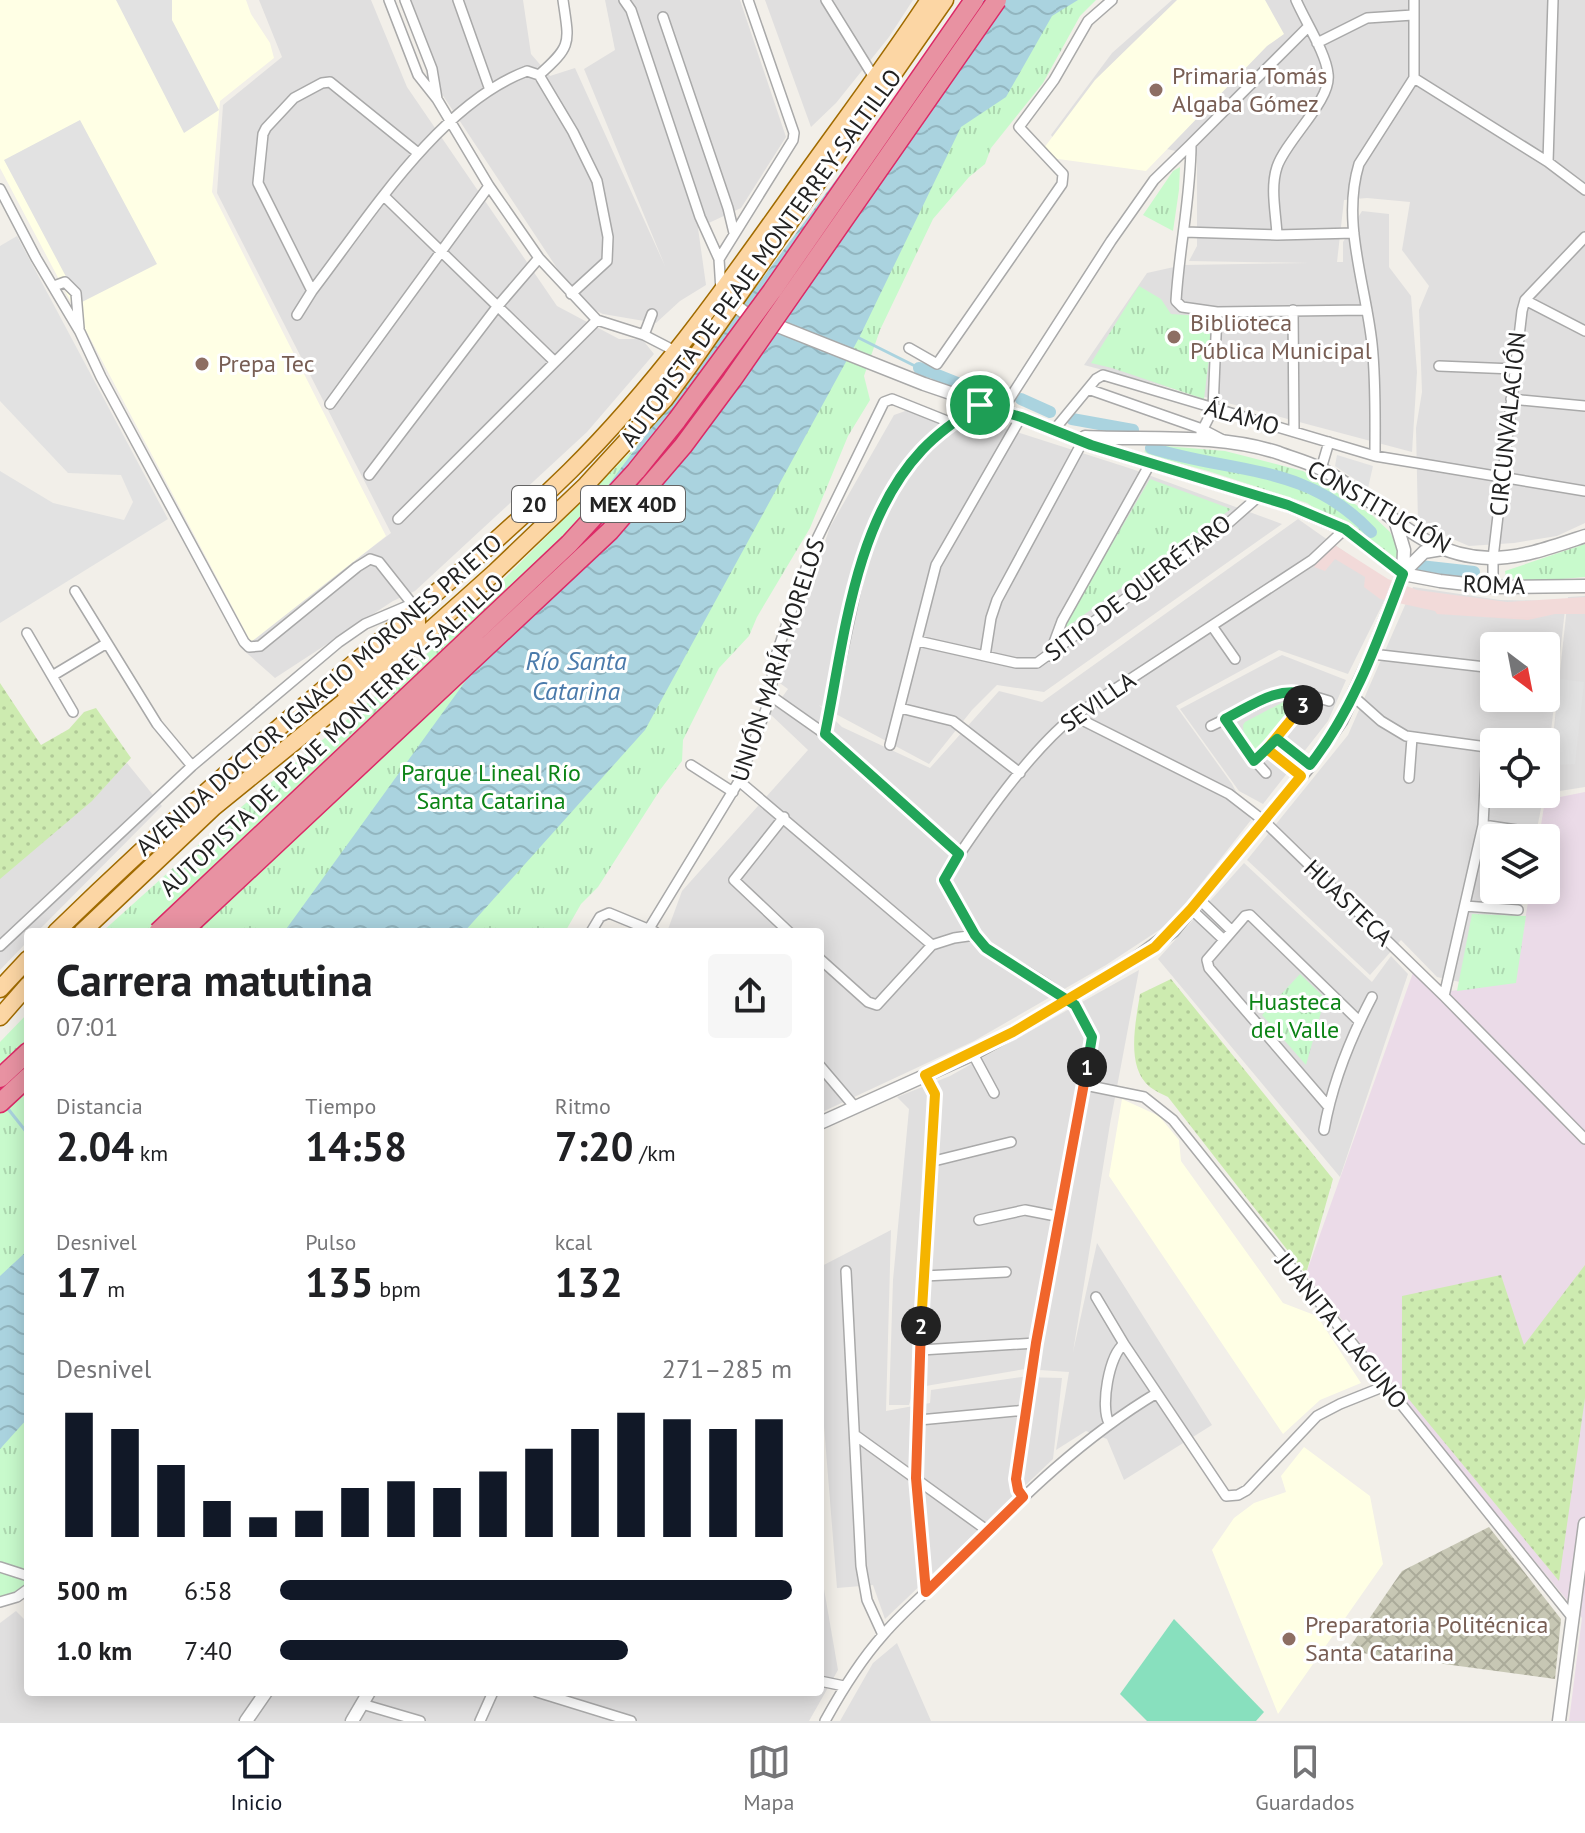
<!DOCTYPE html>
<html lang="es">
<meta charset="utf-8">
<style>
:root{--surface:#fff;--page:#f6f6f6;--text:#202124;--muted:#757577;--line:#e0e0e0;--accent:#111827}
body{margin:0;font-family:"PT Sans",sans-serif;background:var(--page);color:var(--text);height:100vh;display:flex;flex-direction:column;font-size:30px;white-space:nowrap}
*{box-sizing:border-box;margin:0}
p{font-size:26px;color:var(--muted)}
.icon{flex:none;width:44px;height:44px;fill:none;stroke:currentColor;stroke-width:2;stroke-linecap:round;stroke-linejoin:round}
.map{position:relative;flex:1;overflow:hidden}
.sheet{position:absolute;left:24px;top:928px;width:800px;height:768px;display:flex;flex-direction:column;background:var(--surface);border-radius:8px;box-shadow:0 4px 20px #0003}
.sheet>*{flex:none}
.needle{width:52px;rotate:148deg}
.fabs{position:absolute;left:1480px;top:632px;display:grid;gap:16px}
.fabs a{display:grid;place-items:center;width:80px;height:80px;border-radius:8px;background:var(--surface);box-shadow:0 4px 20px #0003;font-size:40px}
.pin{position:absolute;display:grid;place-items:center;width:68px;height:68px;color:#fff;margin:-34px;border:4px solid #fff;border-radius:50%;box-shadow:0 2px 8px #0007}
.km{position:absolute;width:40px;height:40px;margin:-20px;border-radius:50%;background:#222;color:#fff;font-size:22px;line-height:40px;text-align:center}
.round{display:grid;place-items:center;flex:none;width:84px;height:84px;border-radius:8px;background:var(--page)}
.head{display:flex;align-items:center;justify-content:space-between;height:136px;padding:0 32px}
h1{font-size:44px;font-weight:600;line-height:60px}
.figures{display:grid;grid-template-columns:repeat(3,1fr);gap:12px;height:136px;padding:8px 32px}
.figures div{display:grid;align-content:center}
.figures b{font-size:40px;font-weight:600}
.figures small{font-size:22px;font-weight:400}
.figures p{font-size:22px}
.chart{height:224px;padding:16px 32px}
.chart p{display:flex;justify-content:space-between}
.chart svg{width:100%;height:144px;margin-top:8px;stroke:var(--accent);stroke-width:6}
ul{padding:0 32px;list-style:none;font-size:26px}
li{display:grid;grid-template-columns:128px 96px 1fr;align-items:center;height:60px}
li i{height:20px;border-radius:10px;background:var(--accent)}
.menu{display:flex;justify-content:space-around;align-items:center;height:112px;border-top:2px solid var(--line);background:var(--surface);font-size:22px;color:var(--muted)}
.menu a{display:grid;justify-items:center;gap:4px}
.menu .selected{color:var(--accent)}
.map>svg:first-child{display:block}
.residential{fill:#e0dfdf;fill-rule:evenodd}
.commercial{fill:#f2dad9}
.industrial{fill:#ebdbe8}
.education{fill:#ffffe5}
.construction{fill:url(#construction-cross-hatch)}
.grass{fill:url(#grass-dots)}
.park{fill:url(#park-tufts)}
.pitch{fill:#88e0be}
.parking{fill:#e2e2e2}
.water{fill:url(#water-waves)}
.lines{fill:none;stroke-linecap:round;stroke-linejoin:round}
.stream{stroke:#aad3df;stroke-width:3}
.canal{stroke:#aad3df;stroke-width:12}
.minor-casing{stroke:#a9a9a9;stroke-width:12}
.tertiary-casing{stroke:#a9a9a9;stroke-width:15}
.primary-casing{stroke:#a06b00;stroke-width:19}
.motorway-casing{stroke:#dc2a67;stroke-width:21}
.minor{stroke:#fff;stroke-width:9}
.tertiary{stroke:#fff;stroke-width:12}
.primary{stroke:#fcd6a4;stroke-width:16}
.motorway{stroke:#e892a2;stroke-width:18}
.motorway-bridge-casing{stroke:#dc2a67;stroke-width:21;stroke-linecap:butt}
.motorway-bridge{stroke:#e892a2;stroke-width:18}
.split-1-casing{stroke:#fff;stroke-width:16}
.split-2-casing{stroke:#fff;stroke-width:16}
.split-3-casing{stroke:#fff;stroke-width:16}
.split-4-casing{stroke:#fff;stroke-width:16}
.split-1{stroke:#22a559;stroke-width:10}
.split-2{stroke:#f0652b;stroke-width:10}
.split-3{stroke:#f5b400;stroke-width:10}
.split-4{stroke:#22a559;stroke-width:10}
.education-dot{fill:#8d6e63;stroke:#fff;stroke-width:3}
.labels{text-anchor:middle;stroke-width:6;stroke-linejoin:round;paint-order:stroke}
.shield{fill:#fff;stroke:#646464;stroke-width:2}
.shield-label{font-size:22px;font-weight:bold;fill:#222}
.education-label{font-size:24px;fill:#785e54;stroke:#fff;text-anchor:start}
.street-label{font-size:24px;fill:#222;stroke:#fff}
.park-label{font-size:24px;fill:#0c8416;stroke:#fff}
.water-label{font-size:26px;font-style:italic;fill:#4a7aab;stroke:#fff}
</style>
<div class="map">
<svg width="1585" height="1721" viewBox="0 0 1585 1721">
<defs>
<pattern id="construction-cross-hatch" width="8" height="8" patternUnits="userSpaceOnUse" patternTransform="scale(2)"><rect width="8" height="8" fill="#c7c7b4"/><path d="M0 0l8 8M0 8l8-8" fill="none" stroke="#abab9a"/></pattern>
<pattern id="grass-dots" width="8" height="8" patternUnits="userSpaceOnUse" patternTransform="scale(2)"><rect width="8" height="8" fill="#cdebb0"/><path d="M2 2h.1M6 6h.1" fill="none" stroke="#b0c997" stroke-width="1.8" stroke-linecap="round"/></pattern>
<pattern id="park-tufts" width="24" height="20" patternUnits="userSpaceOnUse" patternTransform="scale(2)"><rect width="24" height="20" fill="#c8facc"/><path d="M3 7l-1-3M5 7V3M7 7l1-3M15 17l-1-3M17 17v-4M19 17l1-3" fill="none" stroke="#acd6af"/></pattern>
<pattern id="water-waves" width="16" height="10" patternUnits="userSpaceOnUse" patternTransform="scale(2)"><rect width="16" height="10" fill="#aad3df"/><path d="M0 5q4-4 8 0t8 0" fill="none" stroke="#92b5bf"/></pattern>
</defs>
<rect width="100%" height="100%" fill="#f2efe9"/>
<path class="residential" d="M259,0H371L407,87L557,306L619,339H642L654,354L587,432L415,591L393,601L275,678L240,647L391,533L217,193L223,105L282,57Z
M403,0H523L531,54L550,76L575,68L665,266L584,69L615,50L605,0H740L786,137L741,208L698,228L706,285L680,301L656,323L603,314L580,303L434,82Z
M765,0H913L889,37L836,103L811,127Z
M1172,0H1585V523L1557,536L1514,543L1469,546L1418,524L1416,428L1422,392L1419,310L1429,286L1402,250L1410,202L1367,198L1344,200L1337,262H1343V242L1362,211L1389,214V267L1411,296L1417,372L1412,452L1084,365L1147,273L1183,265L1309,263L1189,261L1197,246V156L1154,146L1063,151L1051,135L1112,53Z
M911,409L958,430L977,424L1001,427L1132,469L1282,524L1044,692L997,685L972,710L929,764L819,705L842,727L930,768L999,691L1042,702L1298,519L1392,585L1348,674L1279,650L1176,706L1232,784L1251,820L1170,923L1106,965L974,1041L820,1113V932H667L682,891L808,750L770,714L788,689L777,681L830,527L894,415Z
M1413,587L1500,600L1566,601L1546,775V742H1494V794H1544L1535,838H1494V890H1525L1509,976L1460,982L1437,977L1401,940L1370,975L1247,860L1348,735ZM1494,646H1546V698H1494Z
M1585,596V787L1547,793L1568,597Z
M1282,655L1346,680L1328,721L1263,804L1239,791L1180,709Z
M127,763L162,806L37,932H28V941L0,970V878Z
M1244,863L1372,982L1391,956L1408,974L1340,1177L1158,959Z
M1139,970L1110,1124L1073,1352L1097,1243L1212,1425L1124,1480L1107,1439L1086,1431L1056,1450L1069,1372L1025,1369L914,1388L909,1405H889L893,1280L909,1109L897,1097L950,1076Z
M891,1230L886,1411L930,1403L931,1390L1022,1377L1062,1378L1053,1459L885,1619L873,1585L837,1588L820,1376V1267Z
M820,1528L824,1589L838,1670L809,1721H0V1623L16,1611L28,1623V1692H820Z
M897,1643L931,1721H840L873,1663Z"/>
<path class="commercial" d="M1333,544L1388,579L1417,590L1507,602L1585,597V614H1555L1528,620L1437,614L1435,611L1380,599L1364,587L1365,577L1335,559L1325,571L1314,567Z"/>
<path class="industrial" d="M1585,792V1721H1569L1582,1618L1488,1505L1306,1274L1415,967L1451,991L1515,982L1530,890H1546V838H1539L1545,800Z"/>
<path class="education" d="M0,0H246L251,14L270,43L274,58L220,101L212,192L386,536L251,642L0,168Z
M1177,0H1265L1284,34L1267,46L1146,171L1051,158L1044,148L1095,80Z
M1122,1099L1159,1116L1179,1140L1181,1161L1283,1303L1317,1316L1361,1383L1320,1400L1283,1434L1109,1176Z
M1304,1447L1370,1496L1383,1564L1278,1714L1212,1550L1234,1518L1254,1503L1286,1492L1281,1476Z"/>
<path class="construction" d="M1489,1527L1561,1619L1555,1679L1347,1651L1402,1571Z"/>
<path class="grass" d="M0,683L41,745L69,729L84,712L96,708L131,758L92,801L0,879Z
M1171,979L1333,1179L1306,1274L1168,1097C1162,1094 1155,1091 1150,1087C1125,1067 1136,1021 1140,994Z
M1585,1265V1398L1559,1581L1402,1391V1296L1501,1275L1524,1345Z"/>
<path class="park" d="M967,0H1096L1080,16L1043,83L991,148L985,164L969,177L933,219L880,330L864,376L870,400L848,436L810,528L757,617L749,636L719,668L683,740L682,761L660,790L598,887L581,904L565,932H102L234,813L440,643L661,422L901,97Z
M1180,167L1179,190L1173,231L1143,215L1173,171Z
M1139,286L1161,299L1171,314L1214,317L1204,399L1112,368L1091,363Z
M1153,445L1225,451L1303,471L1372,515L1390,532L1400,552L1395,562L1307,503L1208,471L1149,455L1144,451Z
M1150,479L1231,509L1064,629L1065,624Z
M1585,544V577L1539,581L1506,578L1505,571Z
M1287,700L1296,704L1297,708L1293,715L1259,749H1250L1244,739L1243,725L1245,722Z
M1472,914L1526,916L1516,983L1457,991Z
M1300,974L1325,998L1306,1065L1262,1015Z
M28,1013V1586L0,1598V1042Z"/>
<path class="pitch" d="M1174,1619L1264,1712L1256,1721H1147L1120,1694Z"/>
<path class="parking" d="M116,0H172V20L219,110L184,133Z
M80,120L157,264L80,303L4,160Z
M17,236L168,519L0,623V471L53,503L124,520L133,502L121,475L68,473L0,401V246Z
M1337,455L1373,466L1368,488L1335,466Z
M1560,679L1584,682L1575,764L1551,765Z"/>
<path class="water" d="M970,0H1078L1052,16L1006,97L961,127L859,338L645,730L464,932H284L577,527Z
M28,1250V1418L0,1449V1276Z"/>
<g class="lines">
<path class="stream" d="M859,338L919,368
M5,1105L28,1134"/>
<path class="canal" d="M919,368L930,372
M935,374L965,386L1004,394
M1021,399L1050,412
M1072,419L1133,430
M1151,448C1233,474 1306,463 1371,532
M1420,566L1474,572"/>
<g class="minor-casing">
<path id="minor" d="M389,0L418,75L437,99L489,186L539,258L597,320L644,335L677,352
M405,0L432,69L437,99
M458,0L490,90
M624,0L631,10L700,217L719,259
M826,0L875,79
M1414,0V78
M663,17L728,208L734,233
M1307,28L1191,144C1191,197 1179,248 1176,301L1182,307L1217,312L1367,310
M1317,43L1367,18L1413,15
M539,75C573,45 569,43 563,0
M1414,78L1548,162L1585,190
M1548,162L1553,0
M0,189L36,258L80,332L101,377L244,642L249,647L260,646L357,567L370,559L379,562L417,610
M385,197L554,361
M1184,232L1277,235L1354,233
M1277,235C1276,213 1270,188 1277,167C1286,140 1332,100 1328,74C1326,53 1305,21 1296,0
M54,286L65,282L76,293L79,328
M312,291L258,183L263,134L266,128L294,98L322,83L330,82L418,153
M721,291L719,259L793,140L794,133L748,0
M1525,300L1585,331
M1293,310L1294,431
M297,315L312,291C368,218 439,104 527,71L539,75L573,132L597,181L608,237L607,261L571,294
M644,335L652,314
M909,348L937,364L1062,184L1063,174L1019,127L1054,80L1088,21L1112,0
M1439,366L1514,369
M1088,389L1202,429L1223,440
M1511,399L1585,406
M330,404L489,186
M1001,412L1111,241L1154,180L1191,144
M1054,430L1096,379L1103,375L1375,456L1585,491
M1201,433L1213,409L1217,312
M1375,456C1375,419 1376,381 1372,344C1366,285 1341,223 1359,164L1414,78
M1321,469L1329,442
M369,475L497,307L539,258
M398,519L597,320
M1493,587V558L1522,311L1525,300L1585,237
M75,591L157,724L192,766
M1212,626L1235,659
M27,633L73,712
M918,641L1016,663H1037L1225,526L1258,497
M1372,654L1494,668
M985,656L991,618L997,600L1084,439
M1049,656L1062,621L1151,462
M52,676L107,643
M771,696L825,734L959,854
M1353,696L1381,721L1406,736L1494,748
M900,708L953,721L1020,773
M1074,716L1229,794L1264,821L1444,996L1585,1139
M1225,719L1241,745L1266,773
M1211,726L1284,691H1296L1329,701
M825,734L864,550C889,486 922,442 980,405
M1277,739L1310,765
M890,745L936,565L1021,417
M1267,749L1301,776
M1254,761L1300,712L1309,695
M691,765L733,792
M1409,778L1412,738
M739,781L932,945
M784,817L734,880L789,932
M1483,825L1530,832
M1200,900L1232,931
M1465,906L1518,910
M1191,909L1224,940
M591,932L600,917L609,913L655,932
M647,932L739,781L771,696L773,664L814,545L884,402L892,399L952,423
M975,935L945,885L947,873C980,823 1028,753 1074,716L1312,560L1345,529
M0,946L192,766L339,642L365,624L412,604
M820,959L868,1002L877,1005L932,945L954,938L975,935L986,948C1021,970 1080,995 1092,1037L1036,1343L1016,1479L1018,1490L1023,1497
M1444,996L1483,825L1487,747
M973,1054L994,1093
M820,1066L854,1106
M925,1075L935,1094L921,1326L916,1478L926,1592
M1085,1085L1144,1097L1173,1120L1572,1617
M1328,1106L1209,968L1207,960L1245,916L1250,915L1359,1021
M1324,1130C1332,1084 1351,1037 1372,997
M930,1162L1011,1142
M979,1220L1025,1210L1061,1217
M846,1271L861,1566L867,1600L883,1635
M924,1276L1006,1272
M1096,1297L1124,1344L1226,1496L1238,1495L1247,1490L1317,1416L1340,1404L1385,1386
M921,1350L1036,1343
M919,1420L1026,1410
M1109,1423C1100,1407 1109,1355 1124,1344
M855,1435L988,1531
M0,1567L28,1576
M0,1602L17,1597L28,1589
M820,1681L844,1686
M537,1692L631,1721
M362,1704L420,1721
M480,1721L493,1692
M825,1721C842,1690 860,1661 883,1635C907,1607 936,1584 962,1558C1022,1497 1083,1437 1157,1393"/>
</g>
<g class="tertiary-casing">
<path id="tertiary" d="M728,300L745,313L924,384L1021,417L1091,445L1288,505L1345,529L1403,574L1440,581L1493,587L1585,586
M1085,437C1149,440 1217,433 1279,453C1292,458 1307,462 1319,468C1379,497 1414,556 1490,558C1523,558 1555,546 1585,536
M1405,571L1424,552L1442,549
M820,1123L973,1054L1013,1032L1135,959L1173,931L1310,765L1341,721L1372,654L1403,574L1404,550L1396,523
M246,1721L266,1692
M352,1721L369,1692
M1559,1721L1585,1524"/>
</g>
<g class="primary-casing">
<path id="primary" d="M345,691L417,625V610
M56,932C136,854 219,779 304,706C393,629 485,554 570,471C654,388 723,291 791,195C837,130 885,67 929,0
M82,932L214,807L408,650L494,573L586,485L665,399L690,365L945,0
M0,989L28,959
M0,1017L28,985"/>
</g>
<g class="motorway-casing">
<path id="motorway" d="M0,1078L28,1052
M0,1103L28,1077"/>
</g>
<use href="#minor" class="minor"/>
<use href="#tertiary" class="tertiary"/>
<use href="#primary" class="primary"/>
<use href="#motorway" class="motorway"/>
<g class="motorway-bridge-casing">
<path id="motorway-bridge" d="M158,932L569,544L636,471L677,420L772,291L974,0
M182,932L610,531L683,446L732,380L997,0"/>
</g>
<use href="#motorway-bridge" class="motorway-bridge"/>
</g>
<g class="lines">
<g class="split-1-casing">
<path id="split-1" d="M980,405C959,418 939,432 922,450C854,522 844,641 825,734L959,854L944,880L975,935L986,948L1075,1005L1092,1037L1087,1067"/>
</g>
<g class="split-2-casing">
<path id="split-2" d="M921,1326L916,1478L926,1592L1023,1497L1018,1490L1016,1479L1036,1343L1087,1067"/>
</g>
<g class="split-3-casing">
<path id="split-3" d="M921,1326L935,1094L925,1075L1013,1032L1155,947L1191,909L1301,776L1267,749L1303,705"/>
</g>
<g class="split-4-casing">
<path id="split-4" d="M980,405L1021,417L1091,445L1288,505L1345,529L1403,574C1378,640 1354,709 1310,765L1277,739L1254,761L1225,719C1253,705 1277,685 1309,695L1303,705"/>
</g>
<use href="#split-1" class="split-1"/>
<use href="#split-2" class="split-2"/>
<use href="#split-3" class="split-3"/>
<use href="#split-4" class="split-4"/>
</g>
<g class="education-dot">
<circle cx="1156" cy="90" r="8"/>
<circle cx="1174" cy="337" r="8"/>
<circle cx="202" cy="364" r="8"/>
<circle cx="1289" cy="1639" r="8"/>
</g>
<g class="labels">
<g class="shield">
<rect x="512" y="486" width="44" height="36" rx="6"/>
<rect x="581" y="486" width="104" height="36" rx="6"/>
</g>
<g class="shield-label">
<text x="534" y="512">20</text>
<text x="633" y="512">MEX 40D</text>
</g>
<g class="education-label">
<text x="1172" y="84">Primaria Tomás<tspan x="1172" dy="28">Algaba Gómez</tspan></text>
<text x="1190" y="331">Biblioteca<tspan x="1190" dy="28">Pública Municipal</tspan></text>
<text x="218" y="372">Prepa Tec</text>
<text x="1305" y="1633">Preparatoria Politécnica<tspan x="1305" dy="28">Santa Catarina</tspan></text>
</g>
<g class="street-label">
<text transform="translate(761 258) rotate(-54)" y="8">AUTOPISTA DE PEAJE MONTERREY-SALTILLO</text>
<text transform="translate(1242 417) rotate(16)" y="8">ÁLAMO</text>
<text transform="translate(1508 424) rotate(-84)" y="8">CIRCUNVALACIÓN</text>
<text transform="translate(1379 507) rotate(30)" y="8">CONSTITUCIÓN</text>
<text transform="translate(1494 585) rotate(2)" y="8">ROMA</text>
<text transform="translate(1138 588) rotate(-37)" y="8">SITIO DE QUERÉTARO</text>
<text transform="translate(778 660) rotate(-72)" y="8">UNIÓN MARÍA MORELOS</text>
<text transform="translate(319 695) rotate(-41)" y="8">AVENIDA DOCTOR IGNACIO MORONES PRIETO</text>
<text transform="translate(1098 702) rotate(-35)" y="8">SEVILLA</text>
<text transform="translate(332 735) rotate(-43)" y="8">AUTOPISTA DE PEAJE MONTERREY-SALTILLO</text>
<text transform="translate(1348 903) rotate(44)" y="8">HUASTECA</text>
<text transform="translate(1341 1331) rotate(51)" y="8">JUANITA LLAGUNO</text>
</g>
<g class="park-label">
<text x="491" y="781">Parque Lineal Río<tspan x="491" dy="28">Santa Catarina</tspan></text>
<text x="1295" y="1010">Huasteca<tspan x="1295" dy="28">del Valle</tspan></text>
</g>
<g class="water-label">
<text x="576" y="670">Río Santa<tspan x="576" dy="30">Catarina</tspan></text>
</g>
</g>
</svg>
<div class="fabs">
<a><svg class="needle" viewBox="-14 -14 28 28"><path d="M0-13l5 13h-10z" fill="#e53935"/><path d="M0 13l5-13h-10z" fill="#757577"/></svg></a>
<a><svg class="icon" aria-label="locate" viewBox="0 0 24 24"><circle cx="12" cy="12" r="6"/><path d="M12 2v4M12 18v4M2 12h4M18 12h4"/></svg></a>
<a><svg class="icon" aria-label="layers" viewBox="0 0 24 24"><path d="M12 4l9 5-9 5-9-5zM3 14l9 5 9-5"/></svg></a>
</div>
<div class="pin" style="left:980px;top:405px;background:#1e9e55"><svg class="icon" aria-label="arrive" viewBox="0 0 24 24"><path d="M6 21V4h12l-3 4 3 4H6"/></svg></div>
<b class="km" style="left:1087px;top:1067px">1</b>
<b class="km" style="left:921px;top:1326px">2</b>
<b class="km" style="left:1303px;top:705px">3</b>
<section class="sheet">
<div class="head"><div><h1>Carrera matutina</h1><p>07:01</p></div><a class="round"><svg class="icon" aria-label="share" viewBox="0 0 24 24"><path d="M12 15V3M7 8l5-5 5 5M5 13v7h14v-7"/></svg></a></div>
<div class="figures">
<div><p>Distancia</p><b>2.04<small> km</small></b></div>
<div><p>Tiempo</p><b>14:58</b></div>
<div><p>Ritmo</p><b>7:20<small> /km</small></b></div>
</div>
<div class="figures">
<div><p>Desnivel</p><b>17<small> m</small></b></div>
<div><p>Pulso</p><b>135<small> bpm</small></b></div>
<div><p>kcal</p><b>132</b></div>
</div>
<div class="chart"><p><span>Desnivel</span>271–285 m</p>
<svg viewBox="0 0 160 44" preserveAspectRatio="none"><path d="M5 44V6M15 44V11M25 44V22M35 44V33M45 44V38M55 44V36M65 44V29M75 44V27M85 44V29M95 44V24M105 44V17M115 44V11M125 44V6M135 44V8M145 44V11M155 44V8"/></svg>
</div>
<ul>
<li><b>500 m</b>6:58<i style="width:100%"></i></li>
<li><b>1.0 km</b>7:40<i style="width:68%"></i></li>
</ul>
</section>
</div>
<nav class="menu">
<a class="selected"><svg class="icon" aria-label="home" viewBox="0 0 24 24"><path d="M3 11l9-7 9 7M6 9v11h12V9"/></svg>Inicio</a>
<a><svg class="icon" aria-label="map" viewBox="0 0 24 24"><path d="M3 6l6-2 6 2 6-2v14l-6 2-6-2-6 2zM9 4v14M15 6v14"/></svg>Mapa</a>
<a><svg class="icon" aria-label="saved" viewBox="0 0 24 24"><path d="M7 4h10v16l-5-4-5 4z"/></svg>Guardados</a>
</nav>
